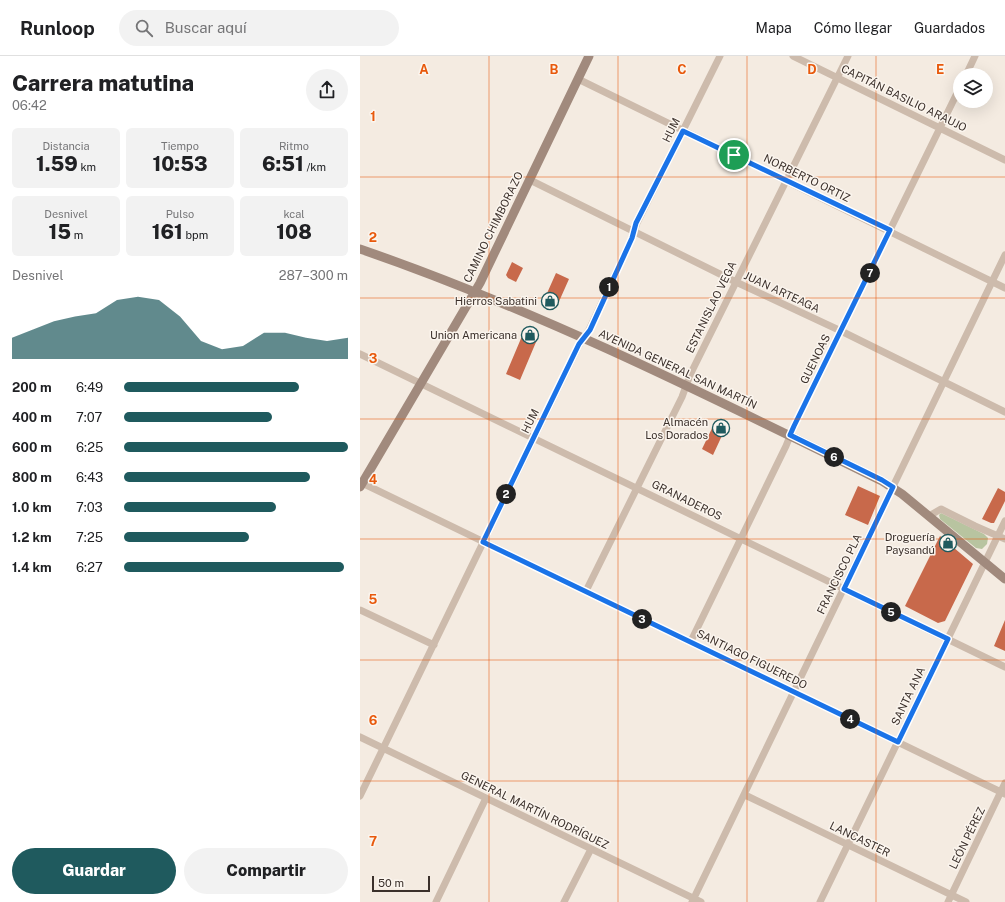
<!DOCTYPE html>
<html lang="es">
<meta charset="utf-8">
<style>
:root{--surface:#fff;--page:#f2f2f2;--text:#202124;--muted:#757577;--line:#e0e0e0;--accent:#1f5a5e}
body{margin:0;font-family:"Public Sans",sans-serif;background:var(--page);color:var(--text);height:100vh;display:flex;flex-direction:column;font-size:15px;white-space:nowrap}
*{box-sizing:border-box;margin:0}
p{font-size:13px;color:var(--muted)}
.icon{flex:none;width:22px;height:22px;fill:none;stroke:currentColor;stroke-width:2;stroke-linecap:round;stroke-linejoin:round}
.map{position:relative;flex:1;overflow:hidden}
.sheet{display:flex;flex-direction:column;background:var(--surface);width:360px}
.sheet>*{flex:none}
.tools{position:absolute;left:593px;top:12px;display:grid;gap:8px}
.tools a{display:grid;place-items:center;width:40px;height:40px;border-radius:50%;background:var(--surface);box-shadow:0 4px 16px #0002;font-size:20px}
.scale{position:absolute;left:12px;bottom:10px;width:58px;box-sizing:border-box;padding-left:4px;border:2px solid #3b302b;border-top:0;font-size:11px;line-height:14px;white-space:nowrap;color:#3b302b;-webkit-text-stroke:3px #fbf5ee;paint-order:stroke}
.pin{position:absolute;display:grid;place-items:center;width:34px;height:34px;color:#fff;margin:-17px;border:2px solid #fff;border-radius:50%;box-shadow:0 1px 4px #0007}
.km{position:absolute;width:20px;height:20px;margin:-10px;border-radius:50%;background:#222;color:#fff;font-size:11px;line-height:20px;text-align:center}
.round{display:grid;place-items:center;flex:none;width:42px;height:42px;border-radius:21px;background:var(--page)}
.headline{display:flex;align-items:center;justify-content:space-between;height:68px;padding:0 12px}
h1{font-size:22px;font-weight:800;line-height:30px}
.metrics{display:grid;grid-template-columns:repeat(3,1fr);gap:6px;height:68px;padding:4px 12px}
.metrics div{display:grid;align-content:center;border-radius:6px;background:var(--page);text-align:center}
.metrics b{font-size:20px;font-weight:800}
.metrics small{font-size:11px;font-weight:400}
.metrics p{font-size:11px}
.chart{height:112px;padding:8px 12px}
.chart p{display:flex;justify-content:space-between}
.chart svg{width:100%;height:72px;margin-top:4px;fill:var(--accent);opacity:.7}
.cta{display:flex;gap:8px;margin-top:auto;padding:8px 12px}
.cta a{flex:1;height:46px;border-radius:24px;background:var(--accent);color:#fff;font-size:16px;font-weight:800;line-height:46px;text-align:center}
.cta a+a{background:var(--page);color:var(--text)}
ul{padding:0 12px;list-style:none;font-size:13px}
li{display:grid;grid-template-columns:64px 48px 1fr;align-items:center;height:30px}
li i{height:10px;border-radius:5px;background:var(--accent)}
header{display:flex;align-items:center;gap:24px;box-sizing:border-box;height:56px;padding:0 20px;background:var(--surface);border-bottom:1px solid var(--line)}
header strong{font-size:19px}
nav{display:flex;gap:22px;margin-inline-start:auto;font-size:14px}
.search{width:280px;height:36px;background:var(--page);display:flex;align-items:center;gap:10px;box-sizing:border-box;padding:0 14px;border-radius:22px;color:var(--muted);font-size:15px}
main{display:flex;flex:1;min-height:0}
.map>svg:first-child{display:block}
.green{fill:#b8c4a0}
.building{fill:#c8694b}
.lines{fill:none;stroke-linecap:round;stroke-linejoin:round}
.street{stroke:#cdbbac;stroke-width:7}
.secondary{stroke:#a18a7d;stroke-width:9}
.route-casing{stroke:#fff;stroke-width:8}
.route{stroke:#1a73e8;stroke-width:5}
.grid{fill:none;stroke:#e8590c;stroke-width:1;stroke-opacity:0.55}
.labels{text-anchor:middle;stroke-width:3;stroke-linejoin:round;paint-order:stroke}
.street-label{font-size:11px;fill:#3b302b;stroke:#fbf5ee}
.poi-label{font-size:11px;fill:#3b302b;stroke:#fbf5ee;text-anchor:end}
.grid-label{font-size:13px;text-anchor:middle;font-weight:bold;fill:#e8590c;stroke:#fbf5ee;stroke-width:3;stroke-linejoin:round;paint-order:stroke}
</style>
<header>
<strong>Runloop</strong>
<div class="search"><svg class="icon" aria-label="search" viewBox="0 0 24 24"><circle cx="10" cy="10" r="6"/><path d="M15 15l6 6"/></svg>Buscar aquí</div>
<nav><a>Mapa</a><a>Cómo llegar</a><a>Guardados</a></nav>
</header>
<main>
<section class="sheet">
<div class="headline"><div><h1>Carrera matutina</h1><p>06:42</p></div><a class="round"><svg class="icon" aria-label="share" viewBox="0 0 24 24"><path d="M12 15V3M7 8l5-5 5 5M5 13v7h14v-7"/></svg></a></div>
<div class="metrics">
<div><p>Distancia</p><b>1.59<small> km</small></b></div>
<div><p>Tiempo</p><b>10:53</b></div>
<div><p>Ritmo</p><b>6:51<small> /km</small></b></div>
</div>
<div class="metrics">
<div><p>Desnivel</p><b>15<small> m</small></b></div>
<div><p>Pulso</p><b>161<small> bpm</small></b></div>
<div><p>kcal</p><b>108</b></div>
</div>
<div class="chart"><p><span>Desnivel</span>287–300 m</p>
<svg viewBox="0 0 160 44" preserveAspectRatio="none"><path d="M0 44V31L10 26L20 21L30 18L40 16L50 8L60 6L70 8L80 18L90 33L100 38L110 36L120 28L130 28L140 31L150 33L160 31V44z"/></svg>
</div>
<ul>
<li><b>200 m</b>6:49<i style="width:78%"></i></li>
<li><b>400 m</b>7:07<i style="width:66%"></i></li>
<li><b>600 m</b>6:25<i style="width:100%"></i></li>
<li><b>800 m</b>6:43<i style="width:83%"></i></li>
<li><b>1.0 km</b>7:03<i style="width:68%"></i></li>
<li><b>1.2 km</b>7:25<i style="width:56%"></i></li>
<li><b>1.4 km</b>6:27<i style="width:98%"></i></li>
</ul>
<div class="cta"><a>Guardar</a><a>Compartir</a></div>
</section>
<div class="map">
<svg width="645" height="846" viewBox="0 0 645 846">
<rect width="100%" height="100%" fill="#f4ebe1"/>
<path class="green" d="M581,457L624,478L628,482L627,488L622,493L616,492L580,463L579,459Z"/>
<path class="building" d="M152,206L163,212L156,226L148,222L146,219Z
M196,217L209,223L197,250L184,244Z
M165,273L179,279L160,324L146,318Z
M355,366L366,371L353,399L342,393Z
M498,430L520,440L508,469L485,459Z
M638,432L645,436V445L634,467H631L622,463Z
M580,480L613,508L585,565L578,567L545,550Z
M645,564V595L634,590Z"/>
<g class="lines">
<path class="street" d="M433,0L645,104
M606,19L615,0
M218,23L645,232
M170,124L376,226L481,275L645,356
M0,298L645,611
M0,426L645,738
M569,460L581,453L615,470L645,483
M226,535L322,341L330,319L488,0
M0,554L74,589
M331,585L426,390L434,370L600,31
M0,681L341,846
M385,739L606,846
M0,740L219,289L229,274L272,182L277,167L360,0
M76,846L126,742
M204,846L231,793
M332,846L645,199
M460,846L645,465
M588,846L645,727"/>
<path class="secondary" d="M0,193C180,255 351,341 522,425L542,438L645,523
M0,431L120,227L229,0"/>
</g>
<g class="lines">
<g class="route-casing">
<path id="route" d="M323,75L530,174L434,370L430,379L522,424L533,431L484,533L588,583L538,686L123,486L219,288L230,274L272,182L276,167Z"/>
</g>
<use href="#route" class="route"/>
</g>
<path class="grid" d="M129,0V846M258,0V846M387,0V846M516,0V846M0,121H645M0,242H645M0,363H645M0,483H645M0,604H645M0,725H645"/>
<defs>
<g id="shop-ring" transform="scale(0.9)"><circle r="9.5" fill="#fbf5ee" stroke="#1f5a5e" stroke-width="1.5"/><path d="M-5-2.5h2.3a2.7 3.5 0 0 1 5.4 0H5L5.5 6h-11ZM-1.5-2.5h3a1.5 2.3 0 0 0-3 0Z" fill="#1f5a5e"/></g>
</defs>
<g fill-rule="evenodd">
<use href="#shop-ring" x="190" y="245"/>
<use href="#shop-ring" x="170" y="279"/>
<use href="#shop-ring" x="361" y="372"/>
<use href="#shop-ring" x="588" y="487"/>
</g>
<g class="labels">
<g class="street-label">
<text transform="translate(544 42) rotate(26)" y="4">CAPITÁN BASILIO ARAUJO</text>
<text transform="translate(311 74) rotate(-64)" y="4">HUM</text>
<text transform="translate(447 122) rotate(26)" y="4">NORBERTO ORTIZ</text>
<text transform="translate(133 171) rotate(-64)" y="4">CAMINO CHIMBORAZO</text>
<text transform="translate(422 236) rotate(25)" y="4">JUAN ARTEAGA</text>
<text transform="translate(351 251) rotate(-64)" y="4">ESTANISLAO VEGA</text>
<text transform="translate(455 303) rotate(-64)" y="4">GUENOAS</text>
<text transform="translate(318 313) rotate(25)" y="4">AVENIDA GENERAL SAN MARTÍN</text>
<text transform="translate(170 365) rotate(-64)" y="4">HUM</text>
<text transform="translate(327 444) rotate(26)" y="4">GRANADEROS</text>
<text transform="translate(479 518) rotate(-64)" y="4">FRANCISCO PLA</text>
<text transform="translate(392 603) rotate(26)" y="4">SANTIAGO FIGUEREDO</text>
<text transform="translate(548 640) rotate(-64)" y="4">SANTA ANA</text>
<text transform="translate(175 754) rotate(26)" y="4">GENERAL MARTÍN RODRÍGUEZ</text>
<text transform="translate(607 782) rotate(-64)" y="4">LEÓN PÉREZ</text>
<text transform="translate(500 783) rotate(26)" y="4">LANCASTER</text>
</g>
<g class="poi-label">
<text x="177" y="249">Hierros Sabatini</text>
<text x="157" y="283">Union Americana</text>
<text x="348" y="370">Almacén<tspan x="348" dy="13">Los Dorados</tspan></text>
<text x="575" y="485">Droguería<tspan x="575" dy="13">Paysandú</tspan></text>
</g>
</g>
<g class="grid-label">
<text x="64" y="18">A</text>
<text x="194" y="18">B</text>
<text x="322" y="18">C</text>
<text x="452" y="18">D</text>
<text x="580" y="18">E</text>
<text x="13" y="65">1</text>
<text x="13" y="186">2</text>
<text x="13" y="307">3</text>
<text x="13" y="428">4</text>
<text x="13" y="548">5</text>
<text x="13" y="669">6</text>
<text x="13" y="790">7</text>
</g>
</svg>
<div class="tools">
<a><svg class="icon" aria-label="layers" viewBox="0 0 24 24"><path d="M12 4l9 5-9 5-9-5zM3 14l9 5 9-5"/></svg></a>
</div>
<div class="scale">50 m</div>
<div class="pin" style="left:374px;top:99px;background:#1e9e55"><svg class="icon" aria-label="arrive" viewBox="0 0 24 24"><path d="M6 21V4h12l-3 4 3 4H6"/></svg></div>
<b class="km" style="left:249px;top:231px">1</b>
<b class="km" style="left:146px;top:438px">2</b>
<b class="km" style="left:282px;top:563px">3</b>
<b class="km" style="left:490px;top:663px">4</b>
<b class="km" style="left:531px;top:556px">5</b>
<b class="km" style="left:474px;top:401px">6</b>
<b class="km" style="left:510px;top:217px">7</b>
</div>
</main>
